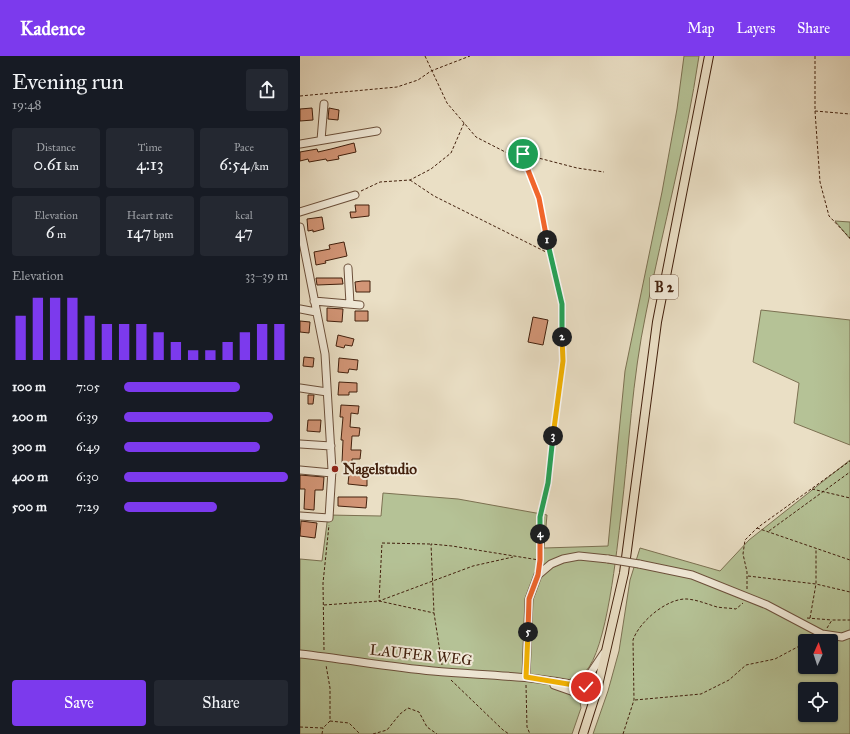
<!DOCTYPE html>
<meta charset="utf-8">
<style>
:root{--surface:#171b24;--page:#242831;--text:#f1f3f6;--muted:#9ea1a6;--accent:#7c3aed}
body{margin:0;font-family:"IM FELL Great Primer",serif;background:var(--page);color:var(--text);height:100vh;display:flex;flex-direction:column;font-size:15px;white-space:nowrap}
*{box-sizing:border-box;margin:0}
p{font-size:13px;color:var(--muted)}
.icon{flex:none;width:22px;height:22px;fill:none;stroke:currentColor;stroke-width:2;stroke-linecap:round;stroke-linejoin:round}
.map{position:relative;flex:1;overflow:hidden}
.sheet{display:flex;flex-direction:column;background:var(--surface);width:300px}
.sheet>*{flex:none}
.needle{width:26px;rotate:3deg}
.controls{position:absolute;left:498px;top:578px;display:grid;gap:8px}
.controls a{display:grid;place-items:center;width:40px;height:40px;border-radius:4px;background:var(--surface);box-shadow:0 1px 3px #0004;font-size:20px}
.pin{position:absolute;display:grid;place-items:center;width:34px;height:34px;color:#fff;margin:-17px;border:2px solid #fff;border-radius:50%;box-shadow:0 1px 4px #0007}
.km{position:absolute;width:20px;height:20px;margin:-10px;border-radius:50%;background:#222;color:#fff;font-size:11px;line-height:20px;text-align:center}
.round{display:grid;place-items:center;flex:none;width:42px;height:42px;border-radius:4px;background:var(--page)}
.overview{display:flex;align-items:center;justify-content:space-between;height:68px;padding:0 12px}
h1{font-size:22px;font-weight:600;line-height:30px}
.metrics{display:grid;grid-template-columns:repeat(3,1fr);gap:6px;height:68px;padding:4px 12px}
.metrics div{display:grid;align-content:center;border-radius:4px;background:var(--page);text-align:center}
.metrics b{font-size:17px;font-weight:600}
.metrics small{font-size:11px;font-weight:400}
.metrics p{font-size:11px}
.chart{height:112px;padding:8px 12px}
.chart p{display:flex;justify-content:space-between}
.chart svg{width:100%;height:72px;margin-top:4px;stroke:var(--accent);stroke-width:6}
.cta{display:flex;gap:8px;margin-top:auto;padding:8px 12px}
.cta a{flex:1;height:46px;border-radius:4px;background:var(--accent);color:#fff;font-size:16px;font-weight:600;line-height:46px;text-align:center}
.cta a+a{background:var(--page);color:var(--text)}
ul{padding:0 12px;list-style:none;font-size:13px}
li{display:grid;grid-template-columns:64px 48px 1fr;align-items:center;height:30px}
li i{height:10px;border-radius:5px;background:var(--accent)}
header{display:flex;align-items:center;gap:24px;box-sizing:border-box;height:56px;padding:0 20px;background:var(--accent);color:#fff}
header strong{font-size:19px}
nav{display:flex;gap:22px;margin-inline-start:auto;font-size:14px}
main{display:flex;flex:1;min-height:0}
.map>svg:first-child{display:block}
.green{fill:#b5c296;stroke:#7c7152;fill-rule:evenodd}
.building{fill:#d29576;stroke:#42200d}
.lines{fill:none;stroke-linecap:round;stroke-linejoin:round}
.minor-casing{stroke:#6c503b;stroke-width:9}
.major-casing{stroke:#42200d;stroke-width:10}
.path{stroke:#42200d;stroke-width:1;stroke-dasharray:3 2;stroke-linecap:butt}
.minor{stroke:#f1ead9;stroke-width:7}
.major{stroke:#eadfc5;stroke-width:8}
.minor-bridge-casing{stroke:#6c503b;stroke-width:9;stroke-linecap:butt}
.minor-bridge{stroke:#f1ead9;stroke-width:7}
.split-1-casing{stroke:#fff;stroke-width:8}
.split-2-casing{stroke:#fff;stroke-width:8}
.split-3-casing{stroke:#fff;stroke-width:8}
.split-4-casing{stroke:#fff;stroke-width:8}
.split-5-casing{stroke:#fff;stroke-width:8}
.split-6-casing{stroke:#fff;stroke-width:8}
.split-1{stroke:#f0652b;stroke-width:5}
.split-2{stroke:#22a559;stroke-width:5}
.split-3{stroke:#f5b400;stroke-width:5}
.split-4{stroke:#22a559;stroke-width:5}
.split-5{stroke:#f0652b;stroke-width:5}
.split-6{stroke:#f5b400;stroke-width:5}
.poi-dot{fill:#8f2418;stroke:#f1ead9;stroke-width:1.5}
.labels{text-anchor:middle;stroke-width:4;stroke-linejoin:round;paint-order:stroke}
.shield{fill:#f1ead9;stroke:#765d4a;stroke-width:1}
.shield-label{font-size:14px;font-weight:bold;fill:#42200d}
.poi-label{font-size:15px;font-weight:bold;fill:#42200d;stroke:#f1ead9;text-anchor:start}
.street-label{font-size:15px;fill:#42200d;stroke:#f1ead9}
</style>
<header>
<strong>Kadence</strong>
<nav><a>Map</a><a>Layers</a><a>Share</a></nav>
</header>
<main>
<section class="sheet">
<div class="overview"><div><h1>Evening run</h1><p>19:48</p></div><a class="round"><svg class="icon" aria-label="share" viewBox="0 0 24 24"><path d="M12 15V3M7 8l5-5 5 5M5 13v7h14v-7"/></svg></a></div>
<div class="metrics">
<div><p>Distance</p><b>0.61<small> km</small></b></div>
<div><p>Time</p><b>4:13</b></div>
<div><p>Pace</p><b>6:54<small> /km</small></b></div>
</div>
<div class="metrics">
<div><p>Elevation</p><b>6<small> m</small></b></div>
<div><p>Heart rate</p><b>147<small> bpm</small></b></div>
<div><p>kcal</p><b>47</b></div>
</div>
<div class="chart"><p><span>Elevation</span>33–39 m</p>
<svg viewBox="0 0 160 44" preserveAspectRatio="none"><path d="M5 44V17M15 44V6M25 44V6M35 44V6M45 44V17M55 44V22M65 44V22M75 44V22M85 44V27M95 44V33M105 44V38M115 44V38M125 44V33M135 44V27M145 44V22M155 44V22"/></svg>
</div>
<ul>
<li><b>100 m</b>7:05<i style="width:71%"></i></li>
<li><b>200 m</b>6:39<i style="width:91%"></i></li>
<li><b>300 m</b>6:49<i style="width:83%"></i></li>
<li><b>400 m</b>6:30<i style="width:100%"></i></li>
<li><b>500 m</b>7:29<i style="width:57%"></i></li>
</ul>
<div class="cta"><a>Save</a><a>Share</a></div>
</section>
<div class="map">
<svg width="550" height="678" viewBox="0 0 550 678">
<rect width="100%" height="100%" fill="#eadfc5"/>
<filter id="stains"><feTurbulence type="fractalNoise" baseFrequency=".005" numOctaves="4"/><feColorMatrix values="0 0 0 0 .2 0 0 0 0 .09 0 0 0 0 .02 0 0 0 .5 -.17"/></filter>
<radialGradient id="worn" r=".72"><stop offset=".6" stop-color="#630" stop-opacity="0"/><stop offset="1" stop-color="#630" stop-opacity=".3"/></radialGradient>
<path class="green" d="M384,0H399C386,87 363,171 346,257C332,323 329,392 321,459C317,492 307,595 285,616C281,620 276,621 270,623L268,637L280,646L281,652L272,678H0V503L22,505L28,459L81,460L83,437L158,443L247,459L244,492L308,490L325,315L362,136L377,53Z
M535,165L550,166V183Z
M461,254L550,264V389L494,367L499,327L453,306Z
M550,404V678H293L308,635L319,595L330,524L340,492L420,515L449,484ZM505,585H531V611H505ZM505,633H531V659H505Z"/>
<path class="building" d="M12,52L13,64L0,65V53Z
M29,52L39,54L38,64L28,63Z
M54,87L56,96L38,100L39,103L27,105L26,103L9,106L8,103L0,105V96L17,93L18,96L31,93Z
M55,149H69V160L51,162L50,156H56Z
M22,161L24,173L13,176V174L8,175L7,163Z
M44,186L47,200L25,205L26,207L16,209L14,196L30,193L29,189Z
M16,222H42L43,228L17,229Z
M62,225H70V236H56L55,226Z
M27,252L43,253L42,266L27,265Z
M55,255H68V265H55Z
M233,261L248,264L243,289L228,286Z
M0,265L10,266L9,277L0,276Z
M38,279L54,283L52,290L45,289L44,292L36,290Z
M4,301L14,302L13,311L3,310Z
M39,302L58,304L57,314L49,313L48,317L38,316Z
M39,326L57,327V336H49V339H38Z
M8,339H14L13,348H8Z
M41,349L59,350L58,358L51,357L50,371L60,372L59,380H52L51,394H61L60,403H52V407H42L43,384H41L43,361H40Z
M8,364H21L20,376L7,375Z
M49,418L67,419V430L48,428Z
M0,419L24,421L23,434H15L14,454L4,453L5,433H0Z
M38,441H67L66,452L38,450Z
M1,465L17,467L15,482L0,480Z"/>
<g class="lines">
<g class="minor-casing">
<path id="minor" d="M21,84L24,48
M0,88L77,75
M0,156L55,139
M0,171L25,298L32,414L29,462L0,460
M48,212L50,248
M14,245L60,249
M0,253L16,256
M0,332L27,336
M0,388L31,390
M0,414L32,417
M339,508L392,519L467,549L522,578L542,581L550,578
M0,598C45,603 89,611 133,615C188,620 243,619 297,634
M226,621L229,543L238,519L251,508L263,503L279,500L308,503
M273,628L288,621L304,597
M254,629L294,643"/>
</g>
<g class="major-casing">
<path id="major" d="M283,678L297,634L324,517L357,266L409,0"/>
</g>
<path class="path" d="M125,0L147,47L176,81L215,101L228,114L239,142L259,230L262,248L263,305L248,427L240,461V508
M515,0V55L520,126L529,160L550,182
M0,40L97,31L118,24L131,15L170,0
M515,55L550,58
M216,101L223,98L277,112L304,116
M110,124L134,140L250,198
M61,135L80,126L110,124L131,113L151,97L164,67
M512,433L550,442
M457,472L550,504
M469,475L550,416
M130,488L82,487L79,545L173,510L213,501
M448,520L516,528L550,536
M447,533V516L443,498L445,484L457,472L550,405
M24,549L79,545L134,557
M507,562L532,564
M510,562L516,528V492
M527,572L532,564H550
M509,585L514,582
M24,594L23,527L29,469
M142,609L134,557L131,488L152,490L239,504
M151,624L203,674L209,678
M226,629L227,671L230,678
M335,644L401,638L429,624L446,609L475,603L505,587
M30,665L49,667L60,678
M0,671L23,672L30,665V632L26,609
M22,678L23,672
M73,678L87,674L100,658L108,652L119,656L127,671L137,678
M323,678L334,644L333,584C339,566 367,542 387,543C398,544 407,548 417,551C423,552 430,552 436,553L443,547"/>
<use href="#minor" class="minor"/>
<use href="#major" class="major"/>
<g class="minor-bridge-casing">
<path id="minor-bridge" d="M308,503L339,508"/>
</g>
<use href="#minor-bridge" class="minor-bridge"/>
</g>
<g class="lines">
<g class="split-1-casing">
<path id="split-1" d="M223,98L215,101L228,114L239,142L247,184"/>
</g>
<g class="split-2-casing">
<path id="split-2" d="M247,184L262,248V281"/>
</g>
<g class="split-3-casing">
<path id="split-3" d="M253,380L263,305L262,281"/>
</g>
<g class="split-4-casing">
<path id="split-4" d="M240,478V461L248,427L253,380"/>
</g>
<g class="split-5-casing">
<path id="split-5" d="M228,576L229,543L238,519L240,504V478"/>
</g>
<g class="split-6-casing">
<path id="split-6" d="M228,576L226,621L286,631"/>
</g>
<use href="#split-1" class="split-1"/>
<use href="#split-2" class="split-2"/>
<use href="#split-3" class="split-3"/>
<use href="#split-4" class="split-4"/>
<use href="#split-5" class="split-5"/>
<use href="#split-6" class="split-6"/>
</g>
<circle class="poi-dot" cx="35" cy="413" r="4"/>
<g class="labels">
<rect class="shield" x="350" y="219" width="28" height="24" rx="3"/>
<g class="shield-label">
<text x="364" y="236">B 2</text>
</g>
<g class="poi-label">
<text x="43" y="418">Nagelstudio</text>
</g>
<g class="street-label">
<text transform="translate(121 599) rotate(6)" y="5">LAUFER WEG</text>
</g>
</g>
<rect width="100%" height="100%" filter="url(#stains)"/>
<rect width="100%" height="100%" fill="url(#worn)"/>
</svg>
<div class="controls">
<a><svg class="needle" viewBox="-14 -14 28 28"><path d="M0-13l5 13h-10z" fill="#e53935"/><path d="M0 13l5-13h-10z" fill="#9ea1a6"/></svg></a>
<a><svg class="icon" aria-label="locate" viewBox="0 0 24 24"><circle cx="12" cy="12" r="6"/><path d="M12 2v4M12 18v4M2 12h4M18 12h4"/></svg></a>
</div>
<div class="pin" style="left:223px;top:98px;background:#1e9e55"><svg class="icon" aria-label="arrive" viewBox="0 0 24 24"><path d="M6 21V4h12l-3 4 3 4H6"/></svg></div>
<div class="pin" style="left:286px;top:631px;background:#d93025"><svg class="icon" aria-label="check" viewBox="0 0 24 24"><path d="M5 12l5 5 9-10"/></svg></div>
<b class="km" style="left:247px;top:184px">1</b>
<b class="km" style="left:262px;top:281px">2</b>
<b class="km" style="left:253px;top:380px">3</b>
<b class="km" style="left:240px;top:478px">4</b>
<b class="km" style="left:228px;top:576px">5</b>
</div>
</main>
